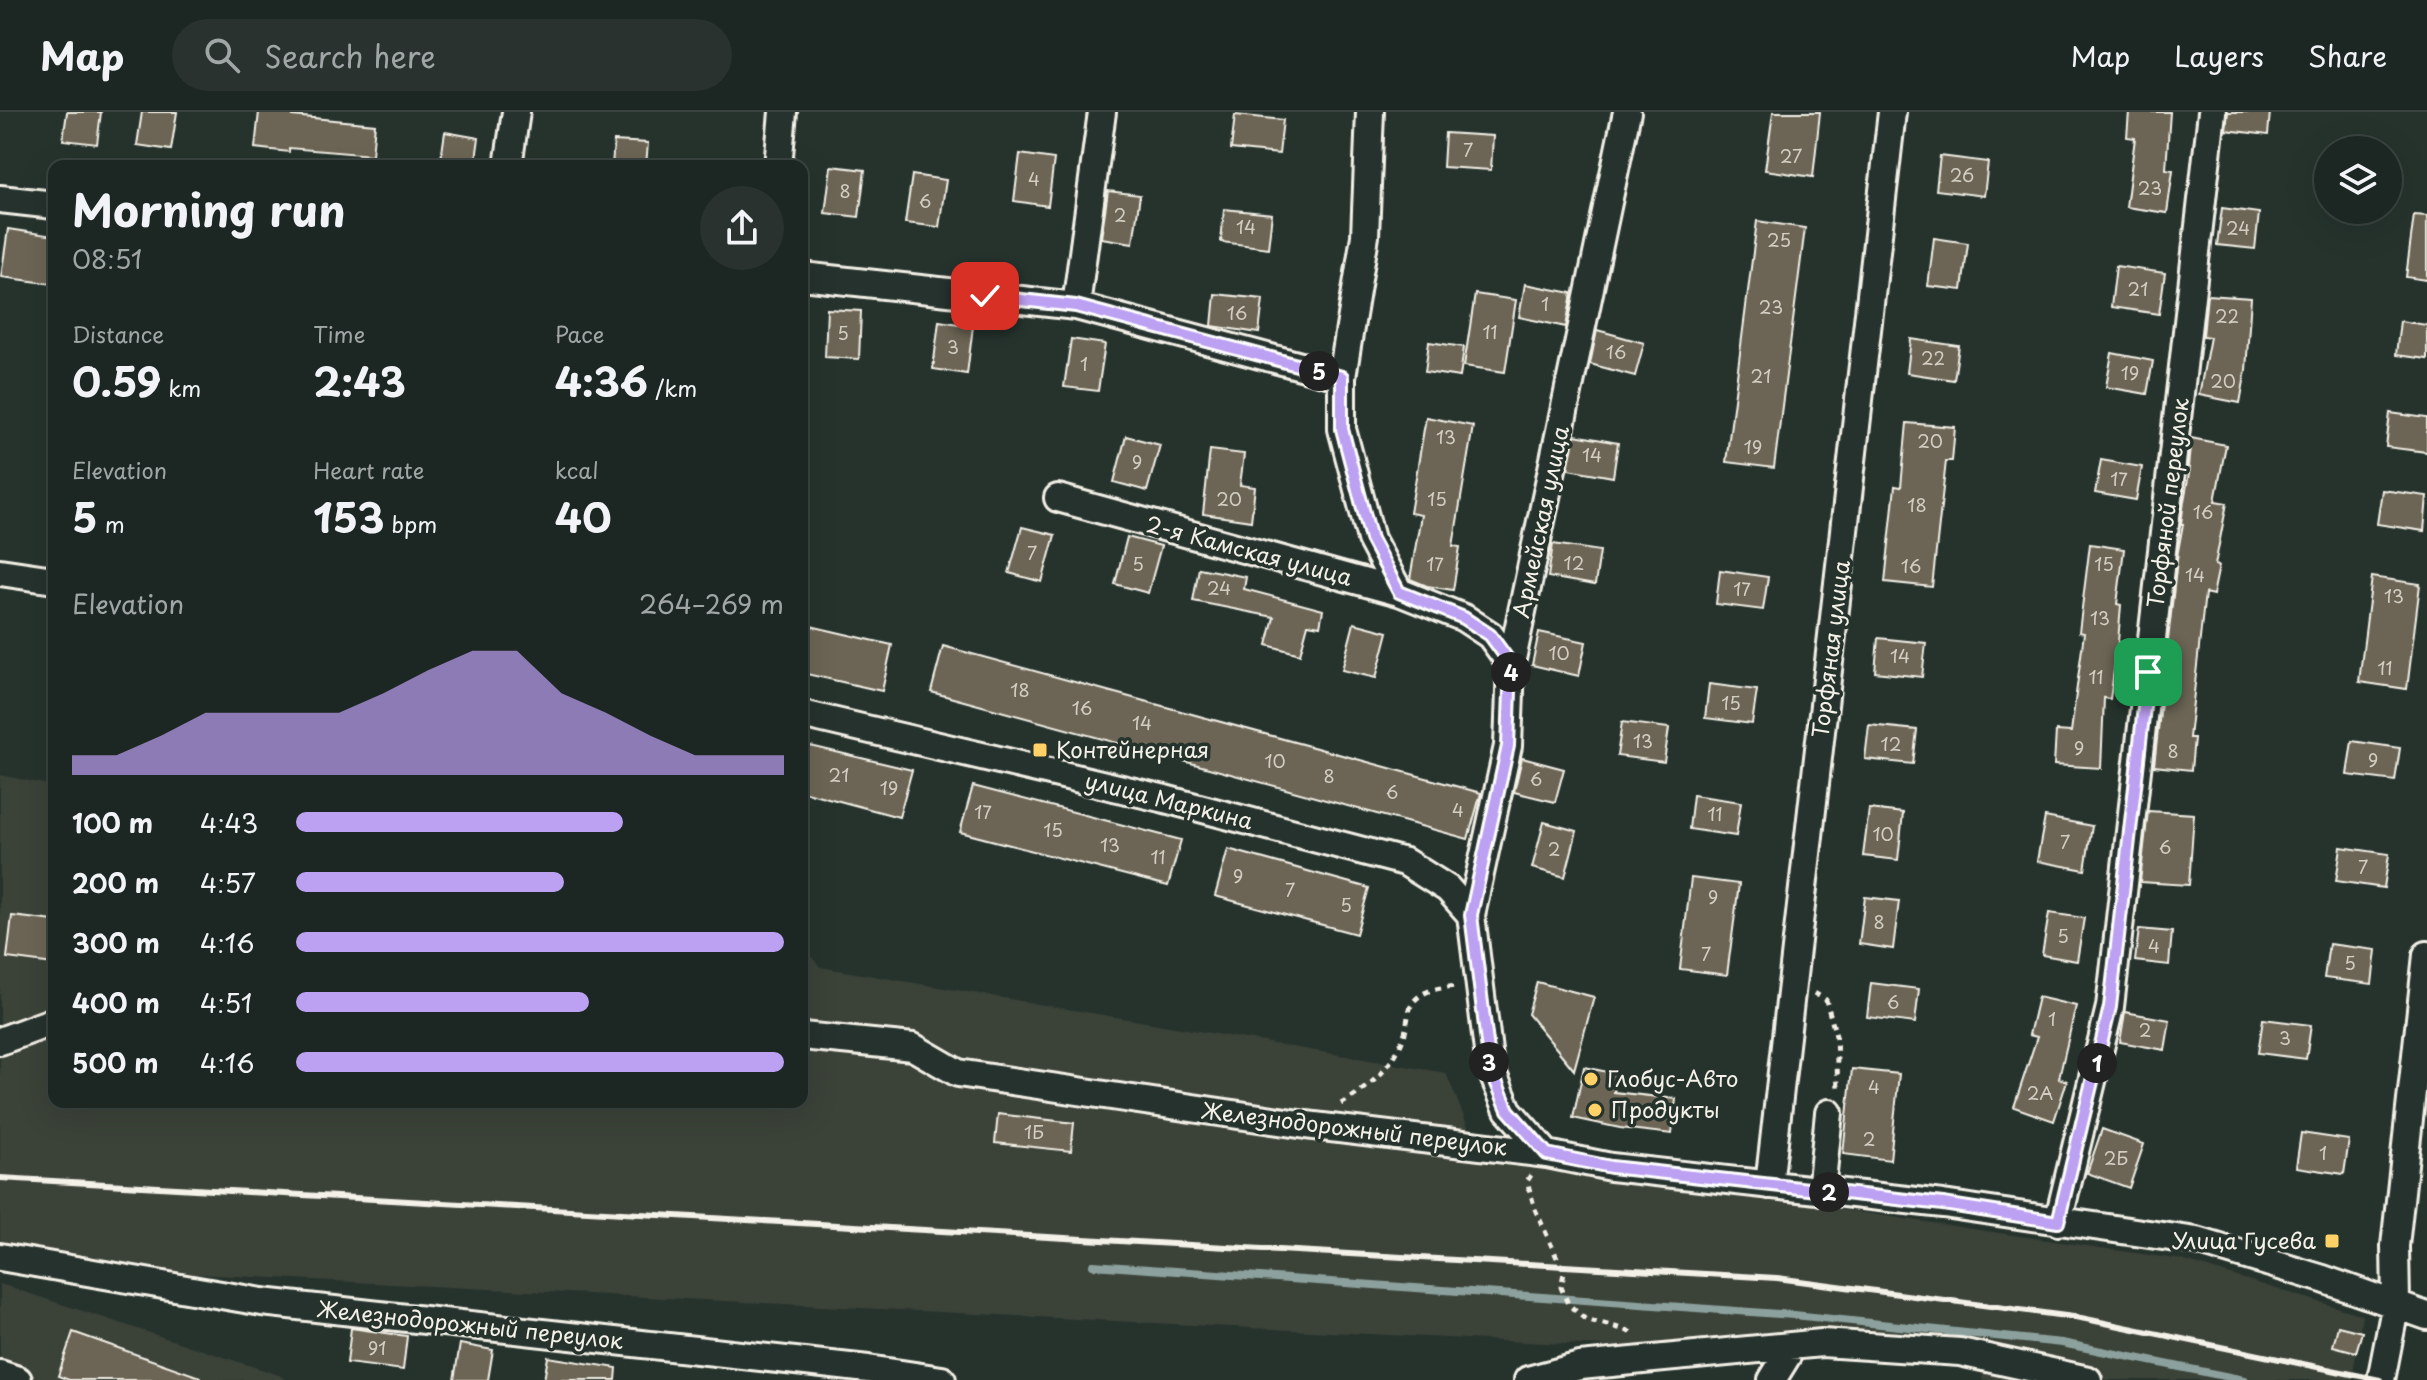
<!DOCTYPE html>
<meta charset="utf-8">
<style>
:root{--surface:#1c2622;--page:#29322f;--text:#f1f3f6;--muted:#a0a5a5;--line:#3a4340;--accent:#bca0f2}
body{margin:0;font-family:"Playpen Sans",sans-serif;background:var(--page);color:var(--text);height:100vh;display:flex;flex-direction:column;font-size:30px;white-space:nowrap}
*{box-sizing:border-box;margin:0}
p{font-size:26px;color:var(--muted)}
.icon{flex:none;width:44px;height:44px;fill:none;stroke:currentColor;stroke-width:2;stroke-linecap:round;stroke-linejoin:round}
.map{position:relative;flex:1;overflow:hidden}
.details{position:absolute;left:48px;top:48px;width:760px;height:948px;display:flex;flex-direction:column;background:var(--surface);border-radius:16px;box-shadow:0 8px 32px #0002,0 0 0 2px var(--line)}
.details>*{flex:none}
.buttons{position:absolute;left:2314px;top:24px;display:grid;gap:16px}
.buttons a{display:grid;place-items:center;width:88px;height:88px;border-radius:50%;background:var(--surface);box-shadow:0 8px 32px #0002,0 0 0 2px var(--line);font-size:40px}
.pin{position:absolute;display:grid;place-items:center;width:68px;height:68px;color:#fff;margin:-34px;border-radius:16px;box-shadow:0 4px 12px #0006}
.km{position:absolute;width:40px;height:40px;margin:-20px;border-radius:50%;background:#222;color:#fff;font-size:22px;line-height:40px;text-align:center}
.round{display:grid;place-items:center;flex:none;width:84px;height:84px;border-radius:42px;background:var(--page)}
.headline{display:flex;align-items:center;justify-content:space-between;height:136px;padding:0 24px}
h1{font-size:44px;font-weight:700;line-height:60px}
.metrics{display:grid;grid-template-columns:repeat(3,1fr);gap:12px;height:136px;padding:8px 24px}
.metrics div{display:grid;align-content:center}
.metrics b{font-size:40px;font-weight:700}
.metrics small{font-size:22px;font-weight:400}
.metrics p{font-size:22px}
.chart{height:224px;padding:16px 24px}
.chart p{display:flex;justify-content:space-between}
.chart svg{width:100%;height:144px;margin-top:8px;fill:var(--accent);opacity:.7}
ul{padding:0 24px;list-style:none;font-size:26px}
li{display:grid;grid-template-columns:128px 96px 1fr;align-items:center;height:60px}
li i{height:20px;border-radius:10px;background:var(--accent)}
header{display:flex;align-items:center;gap:48px;box-sizing:border-box;height:112px;padding:0 40px;background:var(--surface);border-bottom:2px solid var(--line)}
header strong{font-size:38px}
nav{display:flex;gap:44px;margin-inline-start:auto;font-size:28px}
.search{width:560px;height:72px;background:var(--page);display:flex;align-items:center;gap:20px;box-sizing:border-box;padding:0 28px;border-radius:44px;color:var(--muted);font-size:30px}
.map>svg:first-child{display:block}
.built{fill:#3b4239}
.lines{fill:none;stroke-linecap:round;stroke-linejoin:round}
.stream{stroke:#8ca19d;stroke-width:8}
.building{fill:#6c6555;stroke:#f4f1e8;stroke-width:2}
.minor-casing{stroke:#f4f1e8;stroke-width:32}
.path{stroke:#f4f1e8;stroke-width:5;stroke-dasharray:6 6;stroke-linecap:butt}
.minor{stroke:#26332d;stroke-width:26}
.rail{stroke:#f4f1e8;stroke-width:6}
.route-casing{stroke:#fff;stroke-width:16}
.route{stroke:#bca0f2;stroke-width:10}
.poi-dot{fill:#ffd166;stroke:#26332d;stroke-width:3}
.labels{text-anchor:middle;stroke-width:7;stroke-linejoin:round;paint-order:stroke}
.number-label{font-size:18px;fill:#d2cec3}
.street-label{font-size:22px;fill:#f4f1e8;stroke:#26332d}
.poi-label{font-size:22px;fill:#f4f1e8;stroke:#26332d;text-anchor:start}
</style>
<header>
<strong>Map</strong>
<div class="search"><svg class="icon" aria-label="search" viewBox="0 0 24 24"><circle cx="10" cy="10" r="6"/><path d="M15 15l6 6"/></svg>Search here</div>
<nav><a>Map</a><a>Layers</a><a>Share</a></nav>
</header>
<div class="map">
<svg width="2427" height="1268" viewBox="0 0 2427 1268">
<rect width="100%" height="100%" fill="#26332d"/>
<filter id="ink" filterUnits="userSpaceOnUse"><feTurbulence type="fractalNoise" baseFrequency=".0125" numOctaves="2"/><feDisplacementMap in="SourceGraphic" scale="16" xChannelSelector="R" yChannelSelector="G"/><feConvolveMatrix kernelMatrix="1 2 1 2 8 2 1 2 1" color-interpolation-filters="sRGB"/></filter>
<g filter="url(#ink)">
<path class="built" d="M0,663L54,674V990H802V833L820,855L1446,961L1480,1044L2182,1148L2362,1203L2352,1268H1982L1983,1257L1857,1247L0,1152Z
M0,1172L279,1263L286,1268H0Z"/>
<g class="lines">
<path class="stream" d="M1093,1153L1794,1203L2062,1231L2244,1268"/>
</g>
<path class="building" d="M67,0H101L97,32L63,28Z
M142,0H177L171,38L137,33Z
M259,0H294L293,4L375,12L372,43L289,36V40L255,36Z
M1773,0H1820L1813,65L1765,58Z
M2129,0H2170L2166,57L2173,58L2167,101L2126,95L2135,26L2127,25Z
M2228,0H2270L2268,23L2226,18Z
M1235,3L1283,8L1279,42L1231,37Z
M445,20L479,26L475,54H440Z
M1445,21L1493,24L1491,58L1443,55Z
M614,29L648,31L646,54H612Z
M1020,42L1054,47L1048,94L1014,89Z
M1940,44L1988,50L1984,84L1936,78Z
M831,54L865,58L859,105L825,101Z
M912,63L946,68L939,115L905,111Z
M1108,79L1140,83L1133,131L1101,126Z
M2222,96L2259,101L2255,137L2217,133Z
M1224,97L1272,102L1268,136L1221,130Z
M2414,103L2427,104V168L2406,165Z
M1757,109L1805,116L1774,356L1726,350Z
M8,117L54,124V172L1,165Z
M1934,126L1968,131L1962,178L1928,174Z
M2116,154L2165,161L2159,202L2111,195Z
M1525,172L1572,181L1566,215L1519,205Z
M1215,182L1263,187L1259,221L1212,214Z
M1475,182L1516,188L1505,260L1464,254Z
M2207,183L2251,186L2246,258L2240,291L2199,283L2210,225L2203,224Z
M827,197L861,199L859,247L825,245Z
M939,209L973,214L967,262L933,257Z
M2400,209L2427,213V247L2396,243Z
M1597,218L1644,231L1635,264L1590,252Z
M1071,227L1105,232L1098,279L1064,275Z
M1911,227L1959,234L1954,268L1907,261Z
M1429,230L1464,235L1460,265L1425,260Z
M2112,241L2153,249L2147,282L2106,275Z
M2390,301L2427,306V340L2386,335Z
M1426,305L1473,314L1453,434L1460,435L1453,478L1427,474L1410,467L1421,403L1410,401Z
M1907,311L1955,315L1952,349H1946L1932,475L1885,470L1895,374L1901,375Z
M1575,323L1618,331L1613,365L1568,357Z
M1126,324L1160,333L1147,379L1114,370Z
M2191,326L2226,333L2215,389L2227,391L2215,453L2219,454L2213,483L2205,481L2189,626H2194L2191,658L2154,654L2178,439L2183,412H2181L2184,389L2190,356L2188,355Z
M1210,338L1244,342L1240,373L1255,375L1251,409L1203,402Z
M2101,348L2142,355L2136,388L2095,381Z
M2382,378L2427,384L2424,419L2377,412Z
M1022,415L1055,423L1042,470L1009,461Z
M1127,425L1161,434L1148,481L1115,472Z
M1553,432L1600,439L1595,473L1548,465Z
M2090,432L2124,437L2117,492L2121,493L2118,530L2110,587L2104,586L2101,656L2054,653L2056,619L2071,620L2084,521L2079,520Z
M1199,456L1246,465L1244,477L1323,498L1320,514L1308,512L1300,542L1267,533L1274,505L1193,489Z
M1720,458L1768,465L1763,498L1716,492Z
M2372,465L2420,472L2407,577L2359,570Z
M1354,511L1388,520L1376,566L1342,558Z
M802,512L892,533L882,579L802,561Z
M1539,520L1586,530L1579,564L1532,553Z
M1878,526L1926,531L1922,565L1875,560Z
M943,534L1481,681L1468,727L931,580Z
M1709,572L1757,578L1752,612L1705,606Z
M1622,610L1669,616L1664,650L1617,644Z
M1869,613L1917,618L1913,652L1865,647Z
M2352,629L2400,636L2395,669L2347,663Z
M802,632L912,658L899,705L802,679Z
M1522,646L1564,657L1555,690L1514,680Z
M973,674L1181,728L1168,774L960,720Z
M1693,683L1741,690L1736,724L1689,717Z
M1869,697L1903,701L1898,748L1863,744Z
M2148,699L2194,702L2189,773L2140,770Z
M2045,705L2092,714L2085,758L2037,749Z
M1544,710L1577,719L1565,765L1532,756Z
M2341,735L2389,742L2384,776L2336,769Z
M1228,737L1369,776L1356,822L1215,784Z
M1691,766L1739,772L1727,863L1680,857Z
M1865,785L1899,789L1893,837L1859,832Z
M2049,801L2084,806L2077,849L2042,843Z
M12,804L54,809V852L7,846Z
M2139,817L2172,820L2169,853L2135,849Z
M2329,832L2376,838L2372,872L2324,866Z
M1537,870L1594,885L1574,958L1528,902Z
M1871,871L1919,877L1915,911L1867,905Z
M2038,885L2076,894L2059,966L2067,969L2054,1009L2014,995L2037,925L2029,923Z
M2125,900L2170,908L2165,938L2120,930Z
M2263,907L2311,913L2306,947L2258,941Z
M1584,955L1617,962L1614,980L1676,987L1672,1022L1620,1016L1573,1006Z
M1852,957L1899,962L1890,1048L1843,1042Z
M998,1002L1074,1011L1071,1039L995,1031Z
M2102,1017L2144,1032L2129,1076L2087,1061Z
M2301,1021L2349,1028L2344,1062L2296,1055Z
M2338,1214L2362,1220L2356,1240L2333,1234Z
M351,1216L407,1224L403,1258L347,1251Z
M73,1220L200,1265L199,1268H69L58,1264Z
M460,1232L493,1238L488,1268H454Z
M548,1245L617,1256L616,1268H544Z"/>
<g class="lines">
<g class="minor-casing">
<path id="minor" d="M1370,0L1365,124L1342,265V317L1371,427L1399,480
M508,54L516,0
M778,54L783,0
M0,87L54,93
M802,164L1076,194L1342,265
M1076,194L1102,0
M1058,386L1399,480L1464,506L1490,523L1511,552
M0,460L54,468
M802,602L1165,687L1405,750L1448,777L1471,803
M802,924L913,935L958,961L1306,1013L1547,1042L1611,1055L1943,1092L2197,1129L2323,1167L2427,1204
M0,929L54,909
M1547,1042L1508,998L1490,955L1471,803L1508,634L1511,552L1627,0
M1769,1073L1892,0
M1821,1079L1829,1001
M2058,1110L2110,895L2212,0
M0,1145L262,1190L868,1257L942,1268
M0,1262L18,1268
M1528,1268L1580,1254L1822,1231L1960,1240L2088,1268
M1772,1268L1793,1234
M2381,1268L2396,1191L2395,1134L2427,843"/>
</g>
<path class="path" d="M1814,881L1826,888L1836,924L1838,979
M1341,992C1369,976 1393,955 1404,924C1408,913 1407,896 1415,888C1426,877 1440,876 1456,874
M1531,1063L1527,1069L1535,1097L1564,1161L1561,1175L1568,1192L1585,1207L1626,1218L1635,1223"/>
<use href="#minor" class="minor"/>
<path class="rail" d="M0,1066L1777,1166L2081,1206L2380,1268"/>
</g>
</g>
<g class="lines" filter="url(#ink)">
<g class="route-casing">
<path id="route" d="M985,184L1076,194L1342,265V317L1371,427L1399,480L1464,506L1490,523L1511,552L1508,634L1471,803L1490,955L1508,998L1547,1042L1611,1055L1943,1092L2058,1110L2110,895L2148,560"/>
</g>
<use href="#route" class="route"/>
</g>
<g class="poi-dot">
<rect x="1032" y="630" width="16" height="16" rx="4"/>
<circle cx="1591" cy="967" r="8"/>
<circle cx="1595" cy="998" r="8"/>
<rect x="2324" y="1121" width="16" height="16" rx="4"/>
</g>
<g class="labels">
<g class="number-label">
<text x="1468" y="45">7</text>
<text x="1791" y="51">27</text>
<text x="1962" y="70">26</text>
<text x="1034" y="74">4</text>
<text x="2150" y="83">23</text>
<text x="845" y="86">8</text>
<text x="925" y="96">6</text>
<text x="1120" y="110">2</text>
<text x="1246" y="122">14</text>
<text x="2238" y="123">24</text>
<text x="1779" y="135">25</text>
<text x="2138" y="184">21</text>
<text x="1545" y="199">1</text>
<text x="1771" y="202">23</text>
<text x="1237" y="208">16</text>
<text x="2227" y="211">22</text>
<text x="1490" y="227">11</text>
<text x="843" y="228">5</text>
<text x="953" y="242">3</text>
<text x="1616" y="247">16</text>
<text x="1933" y="253">22</text>
<text x="1084" y="259">1</text>
<text x="2130" y="268">19</text>
<text x="1761" y="271">21</text>
<text x="2223" y="276">20</text>
<text x="1446" y="332">13</text>
<text x="1930" y="336">20</text>
<text x="1753" y="342">19</text>
<text x="1592" y="350">14</text>
<text x="1137" y="357">9</text>
<text x="2119" y="374">17</text>
<text x="1229" y="394">20</text>
<text x="1437" y="394">15</text>
<text x="1917" y="400">18</text>
<text x="2203" y="407">16</text>
<text x="1032" y="448">7</text>
<text x="1574" y="458">12</text>
<text x="1138" y="459">5</text>
<text x="1435" y="459">17</text>
<text x="2104" y="459">15</text>
<text x="1911" y="461">16</text>
<text x="2195" y="470">14</text>
<text x="1219" y="483">24</text>
<text x="1742" y="484">17</text>
<text x="2394" y="491">13</text>
<text x="2100" y="513">13</text>
<text x="1559" y="548">10</text>
<text x="1900" y="551">14</text>
<text x="2385" y="563">11</text>
<text x="2096" y="572">11</text>
<text x="1020" y="585">18</text>
<text x="1731" y="598">15</text>
<text x="1082" y="603">16</text>
<text x="1142" y="618">14</text>
<text x="1643" y="636">13</text>
<text x="1891" y="639">12</text>
<text x="2079" y="643">9</text>
<text x="2173" y="646">8</text>
<text x="2373" y="655">9</text>
<text x="1275" y="656">10</text>
<text x="839" y="670">21</text>
<text x="1329" y="671">8</text>
<text x="1536" y="674">6</text>
<text x="889" y="683">19</text>
<text x="1392" y="687">6</text>
<text x="1458" y="705">4</text>
<text x="983" y="707">17</text>
<text x="1715" y="709">11</text>
<text x="1053" y="725">15</text>
<text x="1883" y="729">10</text>
<text x="2065" y="737">7</text>
<text x="1110" y="740">13</text>
<text x="2165" y="742">6</text>
<text x="1554" y="744">2</text>
<text x="1158" y="752">11</text>
<text x="2363" y="762">7</text>
<text x="1238" y="771">9</text>
<text x="1290" y="785">7</text>
<text x="1713" y="792">9</text>
<text x="1346" y="800">5</text>
<text x="1879" y="817">8</text>
<text x="2063" y="831">5</text>
<text x="2154" y="841">4</text>
<text x="1706" y="849">7</text>
<text x="2350" y="858">5</text>
<text x="1893" y="897">6</text>
<text x="2052" y="914">1</text>
<text x="2145" y="925">2</text>
<text x="2285" y="933">3</text>
<text x="1874" y="982">4</text>
<text x="2040" y="988">2А</text>
<text x="1034" y="1027">1Б</text>
<text x="1869" y="1034">2</text>
<text x="2323" y="1048">1</text>
<text x="2116" y="1053">2Б</text>
<text x="377" y="1243">91</text>
</g>
<g class="street-label">
<text transform="translate(2168 391) rotate(-83)" y="8">Торфяной переулок</text>
<text transform="translate(1541 410) rotate(-78)" y="8">Армейская улица</text>
<text transform="translate(1249 439) rotate(15)" y="8">2-я Камская улица</text>
<text transform="translate(1831 537) rotate(-83)" y="8">Торфяная улица</text>
<text transform="translate(1169 689) rotate(14)" y="8">улица Маркина</text>
<text transform="translate(1354 1017) rotate(7)" y="8">Железнодорожный переулок</text>
<text transform="translate(470 1213) rotate(6)" y="8">Железнодорожный переулок</text>
</g>
<g class="poi-label">
<text x="1056" y="646">Контейнерная</text>
<text x="1607" y="975">Глобус-Авто</text>
<text x="1611" y="1006">Продукты</text>
<text x="2316" y="1137" text-anchor="end">Улица Гусева</text>
</g>
</g>
</svg>
<div class="buttons">
<a><svg class="icon" aria-label="layers" viewBox="0 0 24 24"><path d="M12 4l9 5-9 5-9-5zM3 14l9 5 9-5"/></svg></a>
</div>
<div class="pin" style="left:2148px;top:560px;background:#1e9e55"><svg class="icon" aria-label="arrive" viewBox="0 0 24 24"><path d="M6 21V4h12l-3 4 3 4H6"/></svg></div>
<div class="pin" style="left:985px;top:184px;background:#d93025"><svg class="icon" aria-label="check" viewBox="0 0 24 24"><path d="M5 12l5 5 9-10"/></svg></div>
<b class="km" style="left:2097px;top:951px">1</b>
<b class="km" style="left:1829px;top:1080px">2</b>
<b class="km" style="left:1489px;top:950px">3</b>
<b class="km" style="left:1511px;top:560px">4</b>
<b class="km" style="left:1319px;top:259px">5</b>
<section class="details">
<div class="headline"><div><h1>Morning run</h1><p>08:51</p></div><a class="round"><svg class="icon" aria-label="share" viewBox="0 0 24 24"><path d="M12 15V3M7 8l5-5 5 5M5 13v7h14v-7"/></svg></a></div>
<div class="metrics">
<div><p>Distance</p><b>0.59<small> km</small></b></div>
<div><p>Time</p><b>2:43</b></div>
<div><p>Pace</p><b>4:36<small> /km</small></b></div>
</div>
<div class="metrics">
<div><p>Elevation</p><b>5<small> m</small></b></div>
<div><p>Heart rate</p><b>153<small> bpm</small></b></div>
<div><p>kcal</p><b>40</b></div>
</div>
<div class="chart"><p><span>Elevation</span>264–269 m</p>
<svg viewBox="0 0 160 44" preserveAspectRatio="none"><path d="M0 44V38L10 38L20 32L30 25L40 25L50 25L60 25L70 19L80 12L90 6L100 6L110 19L120 25L130 32L140 38L150 38L160 38V44z"/></svg>
</div>
<ul>
<li><b>100 m</b>4:43<i style="width:67%"></i></li>
<li><b>200 m</b>4:57<i style="width:55%"></i></li>
<li><b>300 m</b>4:16<i style="width:100%"></i></li>
<li><b>400 m</b>4:51<i style="width:60%"></i></li>
<li><b>500 m</b>4:16<i style="width:100%"></i></li>
</ul>
</section>
</div>
